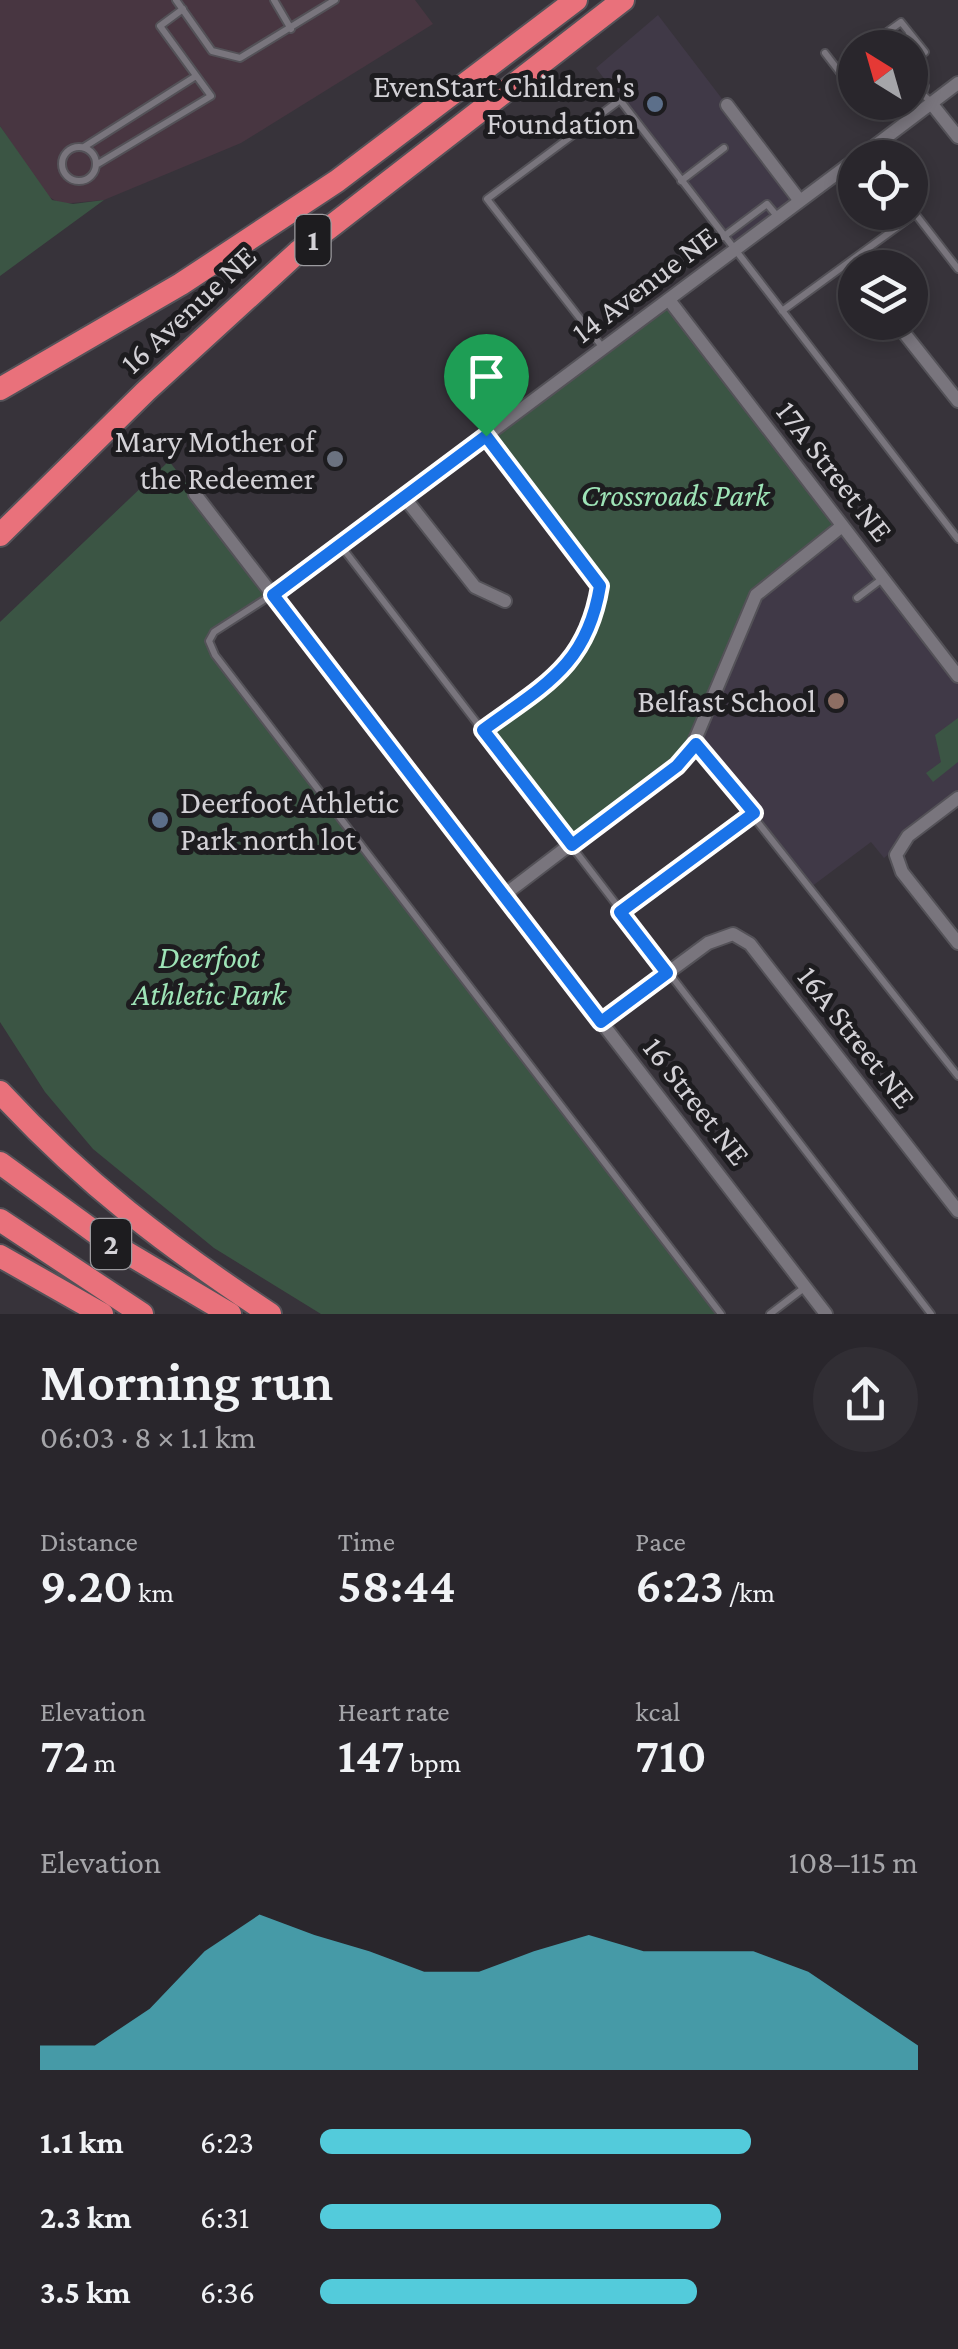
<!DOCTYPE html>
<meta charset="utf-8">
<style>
:root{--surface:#29262c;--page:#312e34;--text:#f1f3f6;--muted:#a5a5a9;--line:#454348;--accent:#53cbdb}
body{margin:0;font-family:"Crimson Pro",serif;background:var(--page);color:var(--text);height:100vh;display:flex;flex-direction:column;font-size:38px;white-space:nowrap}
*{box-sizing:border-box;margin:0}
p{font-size:32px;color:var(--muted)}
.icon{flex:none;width:55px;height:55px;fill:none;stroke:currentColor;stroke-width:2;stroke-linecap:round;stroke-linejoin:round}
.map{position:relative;height:1314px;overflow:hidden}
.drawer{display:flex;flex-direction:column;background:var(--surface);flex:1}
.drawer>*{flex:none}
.needle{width:65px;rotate:323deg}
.buttons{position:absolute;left:838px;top:30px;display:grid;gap:20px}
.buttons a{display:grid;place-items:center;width:90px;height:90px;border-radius:50%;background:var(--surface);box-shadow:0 5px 15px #0003,0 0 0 2px var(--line);font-size:50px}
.pin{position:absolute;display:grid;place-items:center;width:85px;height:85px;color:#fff;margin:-102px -42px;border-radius:50% 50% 50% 0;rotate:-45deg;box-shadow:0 0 10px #0007}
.pin .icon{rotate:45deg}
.round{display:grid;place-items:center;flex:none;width:105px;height:105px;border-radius:52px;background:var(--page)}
.summary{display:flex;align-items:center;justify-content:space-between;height:170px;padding:0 40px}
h1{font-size:55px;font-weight:600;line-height:75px}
.figures{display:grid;grid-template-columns:repeat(3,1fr);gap:15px;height:170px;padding:10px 40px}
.figures div{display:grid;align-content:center}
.figures b{font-size:50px;font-weight:600}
.figures small{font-size:28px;font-weight:400}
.figures p{font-size:28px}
.chart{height:280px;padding:20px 40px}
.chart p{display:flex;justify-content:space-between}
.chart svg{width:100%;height:180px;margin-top:10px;fill:var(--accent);opacity:.7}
ul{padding:0 40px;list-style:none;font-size:32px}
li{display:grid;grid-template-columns:160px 120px 1fr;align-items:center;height:75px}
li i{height:25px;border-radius:12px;background:var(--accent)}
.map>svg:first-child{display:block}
.built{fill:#403947}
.industrial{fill:#483641}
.green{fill:#3b5544}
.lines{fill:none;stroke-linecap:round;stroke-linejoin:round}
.lane-casing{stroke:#545258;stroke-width:10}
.street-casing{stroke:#545258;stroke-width:16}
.highway-casing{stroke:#545258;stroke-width:26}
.lane{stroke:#79757d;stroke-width:6}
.street{stroke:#79757d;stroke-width:12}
.highway{stroke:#e9717b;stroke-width:22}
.route-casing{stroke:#fff;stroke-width:20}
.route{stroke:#1a73e8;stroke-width:12}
.service-dot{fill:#5c6f8a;stroke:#1d1c1f;stroke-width:4}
.worship-dot{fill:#6b7280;stroke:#1d1c1f;stroke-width:4}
.education-dot{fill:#8d6e63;stroke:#1d1c1f;stroke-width:4}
.labels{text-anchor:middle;stroke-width:10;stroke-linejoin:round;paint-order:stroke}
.shield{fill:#1d1c1f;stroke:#9c9b9f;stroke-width:2.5}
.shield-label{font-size:30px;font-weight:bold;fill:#d3d1d6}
.poi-label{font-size:32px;fill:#d3d1d6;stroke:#1d1c1f;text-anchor:end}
.street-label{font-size:32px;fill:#d3d1d6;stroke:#1d1c1f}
.park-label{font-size:32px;font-style:italic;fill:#9ee4b7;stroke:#1d1c1f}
</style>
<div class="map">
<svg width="958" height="1314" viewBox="0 0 958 1314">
<rect width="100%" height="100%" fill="#37333a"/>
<path class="built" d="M658,15L800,201L734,251L596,68Z
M842,526L958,676V798L884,858L871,842L811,887L696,744L749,606Z"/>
<path class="industrial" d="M0,0H415L433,24L241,143L104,200L61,204L46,195L0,126Z"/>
<path class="green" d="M0,126L52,200L73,204L104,200L0,276Z
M669,300L842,526L764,586L696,744L572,845L483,730L567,667L579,650L599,587L485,436Z
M169,461L273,595C248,599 226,622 209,641L211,648L721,1314H321L214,1248L93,1149L45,1092L0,1022V622Z
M958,718V762L933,782L926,773L941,762L935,735Z"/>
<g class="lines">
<g class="lane-casing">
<path id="lane" d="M176,0L212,51L240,58L335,0
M274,0L291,29
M887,32L901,22L925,52L910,63
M867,48L876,40
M892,48L910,34
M825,53L855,92
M910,73L925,86L923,93
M910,83L930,101
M84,147L196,76
M62 164a17 17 0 1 1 34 0a17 17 0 1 1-34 0Z
M96,165L211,96L160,26L183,9
M681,181L724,148
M910,207L958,269
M723,237L767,204L777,216
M782,311L915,214
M603,348L487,199L620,100L958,539
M341,546L931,1314
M270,596L214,632L209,641L215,655L721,1314
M857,598L882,579
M483,730C541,687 588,664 599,586L487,438
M696,744L958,1076
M620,912L754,813
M770,1314L804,1288"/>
</g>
<g class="street-casing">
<path id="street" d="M931,103L958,137
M727,105L800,201
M859,158L958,83
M669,300L958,676
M897,324L958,401
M195,494L826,1314
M404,497L475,587L505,601
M273,595L855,160
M958,798L908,836L896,855L902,872L958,943
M504,895L689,754L756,595L842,526
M601,1022L708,943L733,934L750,944L958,1211"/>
</g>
<g class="highway-casing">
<path id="highway" d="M0,389L181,284L337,181L576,0
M0,535L146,391L298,252L623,0
M0,1092C84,1183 167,1246 270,1314
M0,1163L107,1241L230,1314
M0,1220L142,1314
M0,1256L102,1314"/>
</g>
<use href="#lane" class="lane"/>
<use href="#street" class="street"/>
<use href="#highway" class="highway"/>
</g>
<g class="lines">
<g class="route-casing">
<path id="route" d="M486,436L600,586C587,666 543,686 483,730L572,845L677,766L696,744L754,813L620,912L667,973L601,1022L273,595Z"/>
</g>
<use href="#route" class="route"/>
</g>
<g class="service-dot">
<circle cx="655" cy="104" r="10"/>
<circle cx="160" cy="820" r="10"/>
</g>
<circle class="worship-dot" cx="335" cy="459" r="10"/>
<circle class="education-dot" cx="836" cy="701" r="10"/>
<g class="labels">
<g class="shield">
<rect x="295.5" y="215" width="35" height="50" rx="8"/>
<rect x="91" y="1219" width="40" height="50" rx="8"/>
</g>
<g class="shield-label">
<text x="313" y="250">1</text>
<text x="111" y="1254">2</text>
</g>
<g class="poi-label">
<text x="635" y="97">EvenStart Children's<tspan x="635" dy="37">Foundation</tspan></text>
<text x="315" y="452">Mary Mother of<tspan x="315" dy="37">the Redeemer</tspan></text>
<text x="816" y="712">Belfast School</text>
<text x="180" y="813" text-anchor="start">Deerfoot Athletic<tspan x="180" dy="37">Park north lot</tspan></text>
</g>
<g class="street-label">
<text transform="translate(644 284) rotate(-37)" y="11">14 Avenue NE</text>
<text transform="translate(188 309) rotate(-43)" y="11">16 Avenue NE</text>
<text transform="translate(835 471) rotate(52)" y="11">17A Street NE</text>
<text transform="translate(857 1037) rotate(52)" y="11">16A Street NE</text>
<text transform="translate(697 1101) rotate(52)" y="11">16 Street NE</text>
</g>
<g class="park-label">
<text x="675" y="506">Crossroads Park</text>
<text x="209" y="968">Deerfoot<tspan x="209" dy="37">Athletic Park</tspan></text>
</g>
</g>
</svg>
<div class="buttons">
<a><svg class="needle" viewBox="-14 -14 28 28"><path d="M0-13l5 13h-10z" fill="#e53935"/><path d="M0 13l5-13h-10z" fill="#a5a5a9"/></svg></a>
<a><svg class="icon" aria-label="locate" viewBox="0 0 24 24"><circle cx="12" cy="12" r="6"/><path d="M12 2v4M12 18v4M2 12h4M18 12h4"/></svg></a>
<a><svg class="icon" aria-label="layers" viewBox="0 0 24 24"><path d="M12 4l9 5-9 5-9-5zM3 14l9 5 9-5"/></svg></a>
</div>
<div class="pin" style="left:486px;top:436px;background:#1e9e55"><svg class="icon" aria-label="arrive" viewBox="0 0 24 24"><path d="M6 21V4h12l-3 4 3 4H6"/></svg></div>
</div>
<section class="drawer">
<div class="summary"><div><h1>Morning run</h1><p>06:03 · 8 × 1.1 km</p></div><a class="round"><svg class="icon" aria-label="share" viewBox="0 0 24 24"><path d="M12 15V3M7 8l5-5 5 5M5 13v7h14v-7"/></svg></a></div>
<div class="figures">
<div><p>Distance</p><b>9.20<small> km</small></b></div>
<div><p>Time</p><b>58:44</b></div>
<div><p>Pace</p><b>6:23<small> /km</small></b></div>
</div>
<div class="figures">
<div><p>Elevation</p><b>72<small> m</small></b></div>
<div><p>Heart rate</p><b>147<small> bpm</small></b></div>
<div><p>kcal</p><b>710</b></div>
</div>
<div class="chart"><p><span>Elevation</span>108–115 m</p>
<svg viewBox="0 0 160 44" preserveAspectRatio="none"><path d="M0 44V38L10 38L20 29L30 15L40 6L50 11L60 15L70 20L80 20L90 15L100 11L110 15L120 15L130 15L140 20L150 29L160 38V44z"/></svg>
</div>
<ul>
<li><b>1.1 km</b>6:23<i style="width:72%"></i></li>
<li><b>2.3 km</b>6:31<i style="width:67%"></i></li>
<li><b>3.5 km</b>6:36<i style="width:63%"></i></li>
</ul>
</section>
